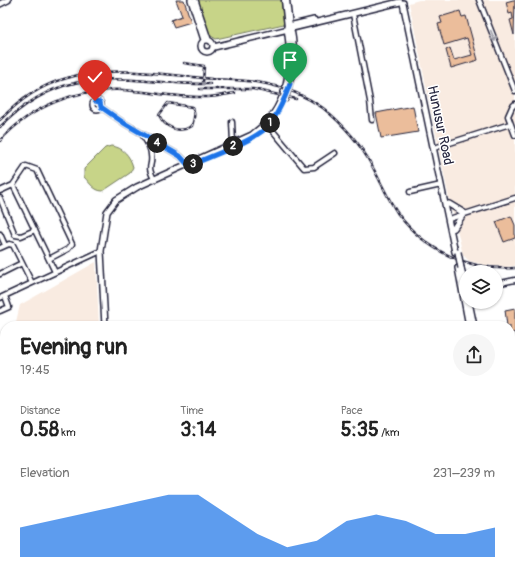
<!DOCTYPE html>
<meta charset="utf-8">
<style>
:root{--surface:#fff;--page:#f6f6f6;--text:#222;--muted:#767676;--accent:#1a73e8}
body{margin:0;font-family:Pangolin,sans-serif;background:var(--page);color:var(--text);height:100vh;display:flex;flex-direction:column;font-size:15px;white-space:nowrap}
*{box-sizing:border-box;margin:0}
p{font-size:13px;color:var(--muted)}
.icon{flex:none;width:22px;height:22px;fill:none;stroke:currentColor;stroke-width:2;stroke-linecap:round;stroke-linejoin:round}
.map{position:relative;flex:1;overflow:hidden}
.details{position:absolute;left:0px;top:321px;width:515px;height:256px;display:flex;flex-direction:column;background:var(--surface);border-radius:16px 16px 0 0;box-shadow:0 1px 3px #0004}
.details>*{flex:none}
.controls{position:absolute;left:459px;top:265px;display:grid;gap:8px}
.controls a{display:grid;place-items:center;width:44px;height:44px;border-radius:50%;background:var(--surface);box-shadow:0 1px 3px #0004;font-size:20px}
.pin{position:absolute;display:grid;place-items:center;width:34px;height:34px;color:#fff;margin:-41px -17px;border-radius:50% 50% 50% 0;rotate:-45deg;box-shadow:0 0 4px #0007}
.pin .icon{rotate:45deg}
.km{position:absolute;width:20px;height:20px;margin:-10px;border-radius:50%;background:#222;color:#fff;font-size:11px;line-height:20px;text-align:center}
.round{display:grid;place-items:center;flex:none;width:42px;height:42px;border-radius:21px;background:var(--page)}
.summary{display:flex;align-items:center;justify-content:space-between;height:68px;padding:0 20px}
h1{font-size:22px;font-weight:700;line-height:30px}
.stats{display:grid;grid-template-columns:repeat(3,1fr);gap:6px;height:68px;padding:4px 20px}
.stats div{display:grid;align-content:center}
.stats b{font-size:20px;font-weight:700}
.stats small{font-size:11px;font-weight:400}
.stats p{font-size:11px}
.chart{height:112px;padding:8px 20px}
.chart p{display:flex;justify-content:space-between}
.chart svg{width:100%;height:72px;margin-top:4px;fill:var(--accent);opacity:.7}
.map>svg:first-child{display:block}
.built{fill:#f9ebe1}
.green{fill:#c7d488;stroke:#747b62}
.building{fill:#ebbd9b;stroke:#22223b}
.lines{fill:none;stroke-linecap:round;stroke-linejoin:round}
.minor-casing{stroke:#22223b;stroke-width:7}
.major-casing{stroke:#22223b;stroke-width:8}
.minor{stroke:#fff;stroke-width:4}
.major{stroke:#fff;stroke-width:5}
.rail-casing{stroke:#22223b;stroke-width:2.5}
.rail{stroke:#fff;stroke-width:1;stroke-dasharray:3;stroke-linecap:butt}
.major-bridge-casing{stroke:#22223b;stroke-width:8;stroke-linecap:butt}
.major-bridge{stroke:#fff;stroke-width:5}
.oneway{stroke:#9c9ca7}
.route-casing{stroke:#fff;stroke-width:8}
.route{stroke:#1a73e8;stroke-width:5}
.labels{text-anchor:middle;stroke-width:3;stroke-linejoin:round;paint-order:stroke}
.street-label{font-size:14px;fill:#22223b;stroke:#fff}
</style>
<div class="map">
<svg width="515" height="577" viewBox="0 0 515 577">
<rect width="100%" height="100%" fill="#fff"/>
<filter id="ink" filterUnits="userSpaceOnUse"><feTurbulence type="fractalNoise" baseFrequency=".025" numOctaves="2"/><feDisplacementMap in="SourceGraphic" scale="8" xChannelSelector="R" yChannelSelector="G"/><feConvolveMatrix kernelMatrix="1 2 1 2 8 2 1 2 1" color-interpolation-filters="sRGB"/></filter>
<g filter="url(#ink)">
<path class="built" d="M419,0H515V266L506,267L485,265L469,261L463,255L453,212L452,213L409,3Z
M96,262L99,326H15L20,305Z"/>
<path class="green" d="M195,0H281L284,24L216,39L206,33Z
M111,146C123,147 130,156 133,167L130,173L103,191C94,191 90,183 84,177V169L105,148Z
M64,572H124L125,577H76Z"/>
<path class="building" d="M176,0H184L191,22L174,27L171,20L182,16Z
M513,0H515L514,35L510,20L513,19L512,13L509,14L506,2Z
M460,11L462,17L466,16L478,60L451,68L446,50L450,48L454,60L472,55L467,38L444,45L438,24L442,23L440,17Z
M413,106L418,132L381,138L376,113Z
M511,216L515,225V238L504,242L496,222Z
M515,308V332L510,334V326H507L505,310Z"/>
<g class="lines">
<g class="minor-casing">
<path id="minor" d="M284,0L287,27
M287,0L290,26
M479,0L515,91
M353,14L370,101L372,120
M92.5 105a4.5 4.5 0 1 1 9 0a4.5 4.5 0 1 1-9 0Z
M515,104L512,107L508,116L515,135
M101,107L124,123L180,156L188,164
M232,122L233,143
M268,125L304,168L314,167L335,153
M142,134C146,141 151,147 151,155C153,168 146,164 154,179
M434,148L510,124
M13,185L55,272
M0,191L13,185L26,166L37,170L72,244L68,249L49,259
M410,192L441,185
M0,198L15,235L21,236L35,230
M449,219L515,198
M0,234L5,245
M0,248L9,244L13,245L32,283
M0,274L22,263
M496,284L515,280
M0,298L101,251
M0,311L9,307L5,296
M0,360L5,370
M0,398L5,410
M0,438L5,448
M0,500L5,507
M0,548L5,550
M58,572L70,577
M128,572V577"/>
</g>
<g class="major-casing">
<path id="major" d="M191,0L204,40
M195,0L208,39
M403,3L455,252
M0,4L8,0
M289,26L314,20
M201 46a6 6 0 1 1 12 0a6 6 0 1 1-12 0Z
M214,47L400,2
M285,99C293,75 297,51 290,26
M449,204L464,213L454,228
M458,268L469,326
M461,268L466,287
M469,302L474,326
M105,326L101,251L107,212L116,200L137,187L252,135C257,130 264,126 268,121C290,95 292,59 287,27
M40,577L42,572
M450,577L452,572
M454,577L457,572"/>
</g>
<use href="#minor" class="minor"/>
<use href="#major" class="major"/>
<g class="rail-casing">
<path id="rail" d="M184,63L204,66L203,83
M200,89H253L296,99
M168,103L192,107C196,112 194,119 192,126C179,134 165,128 159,115Z
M0,120C18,101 41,85 67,78C109,65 168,75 212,79C230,80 249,80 267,84C287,88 306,96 323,108C343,124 360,143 372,166C381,182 388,199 398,214C426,251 469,271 515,268
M0,127C69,57 126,85 210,84
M0,141C31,106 77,88 123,90C151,92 180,98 208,97C217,97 226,94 235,93"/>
</g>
<use href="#rail" class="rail"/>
<g class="major-bridge-casing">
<path id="major-bridge" d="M458,252L461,268"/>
</g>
<use href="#major-bridge" class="major-bridge"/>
</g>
<defs><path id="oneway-shaft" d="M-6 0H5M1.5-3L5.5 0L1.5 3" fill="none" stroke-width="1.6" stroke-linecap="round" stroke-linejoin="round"/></defs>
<use class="oneway" href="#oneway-shaft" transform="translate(493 36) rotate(68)"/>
</g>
<g class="lines" filter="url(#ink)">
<g class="route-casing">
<path id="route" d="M95,101L100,102L101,107L124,123L180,156L189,166C210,156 257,141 271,123C279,111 285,98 290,84"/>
</g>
<use href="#route" class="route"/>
</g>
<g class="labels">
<g class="street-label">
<text transform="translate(441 125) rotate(78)" y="5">Hunusur Road</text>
</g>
</g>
</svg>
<div class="controls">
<a><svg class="icon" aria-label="layers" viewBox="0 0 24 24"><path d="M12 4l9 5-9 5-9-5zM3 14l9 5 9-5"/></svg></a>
</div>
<div class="pin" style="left:290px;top:84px;background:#1e9e55"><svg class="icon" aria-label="arrive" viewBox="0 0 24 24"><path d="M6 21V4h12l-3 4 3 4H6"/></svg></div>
<div class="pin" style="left:95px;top:101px;background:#d93025"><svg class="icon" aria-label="check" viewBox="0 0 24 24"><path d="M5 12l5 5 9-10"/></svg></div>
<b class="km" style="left:270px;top:123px">1</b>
<b class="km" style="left:233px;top:146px">2</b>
<b class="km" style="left:193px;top:164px">3</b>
<b class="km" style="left:157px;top:143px">4</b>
<section class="details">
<div class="summary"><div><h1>Evening run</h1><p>19:45</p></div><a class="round"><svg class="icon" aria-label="share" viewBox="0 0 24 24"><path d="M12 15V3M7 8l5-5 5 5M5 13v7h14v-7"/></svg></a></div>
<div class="stats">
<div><p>Distance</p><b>0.58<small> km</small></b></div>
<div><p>Time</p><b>3:14</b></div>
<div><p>Pace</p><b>5:35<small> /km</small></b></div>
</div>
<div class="chart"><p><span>Elevation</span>231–239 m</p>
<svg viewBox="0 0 160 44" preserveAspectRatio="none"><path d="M0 44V26L10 22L20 18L30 14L40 10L50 6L60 6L70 18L80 30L90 38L100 34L110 22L120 18L130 22L140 30L150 30L160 26V44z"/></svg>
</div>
</section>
</div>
